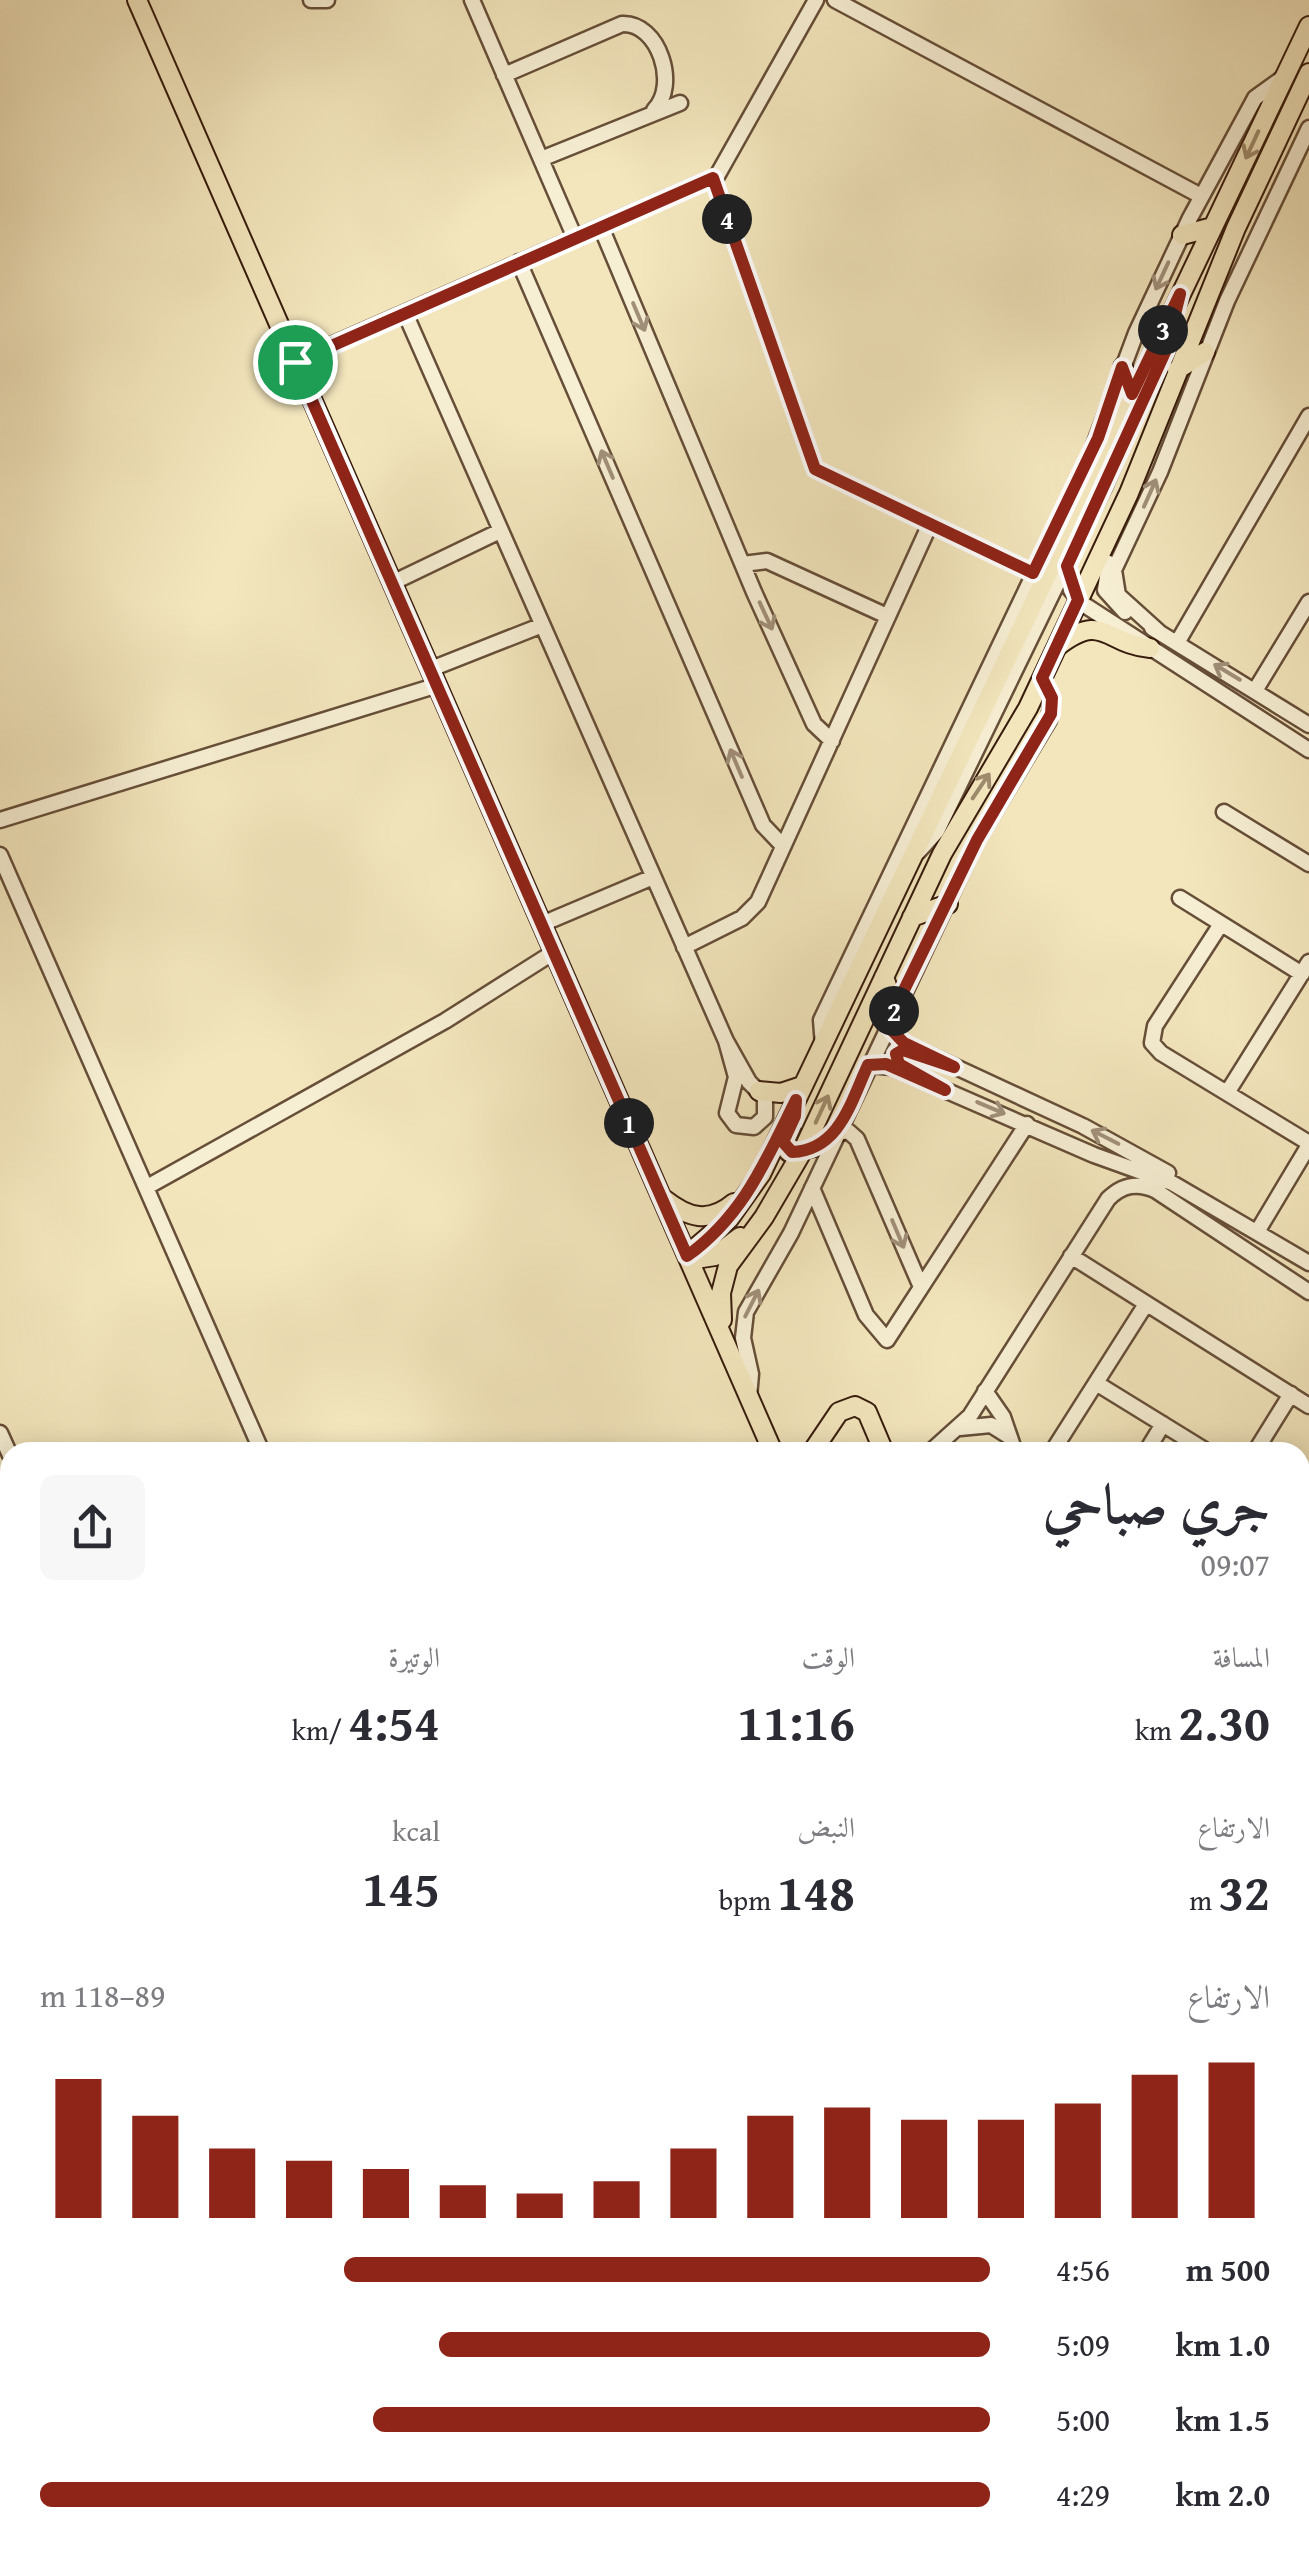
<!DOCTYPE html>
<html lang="ar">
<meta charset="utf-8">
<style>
:root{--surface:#fff;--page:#f7f7f7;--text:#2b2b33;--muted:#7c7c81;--accent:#8f2418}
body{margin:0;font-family:"Gentium Book Plus",Amiri,serif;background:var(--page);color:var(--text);direction:rtl;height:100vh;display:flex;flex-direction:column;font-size:38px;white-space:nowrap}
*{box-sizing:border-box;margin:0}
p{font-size:32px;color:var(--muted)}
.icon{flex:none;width:55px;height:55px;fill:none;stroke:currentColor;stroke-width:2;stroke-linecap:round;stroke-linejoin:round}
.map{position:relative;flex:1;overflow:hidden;direction:ltr}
.drawer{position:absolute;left:0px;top:1442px;width:1310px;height:1112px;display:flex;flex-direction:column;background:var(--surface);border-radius:30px 30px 0 0;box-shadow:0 5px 25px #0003;direction:rtl}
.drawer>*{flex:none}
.pin{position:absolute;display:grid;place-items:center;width:85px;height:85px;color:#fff;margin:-42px;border:5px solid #fff;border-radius:50%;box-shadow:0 2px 10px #0007}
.km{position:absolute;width:50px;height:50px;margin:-25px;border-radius:50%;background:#222;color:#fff;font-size:28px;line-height:50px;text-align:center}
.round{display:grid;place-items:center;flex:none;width:105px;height:105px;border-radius:15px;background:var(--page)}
.head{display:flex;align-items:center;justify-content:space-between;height:170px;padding:0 40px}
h1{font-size:55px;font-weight:600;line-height:75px}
.figures{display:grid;grid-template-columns:repeat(3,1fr);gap:15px;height:170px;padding:10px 40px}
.figures div{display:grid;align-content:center}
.figures b{font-size:50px;font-weight:600}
.figures small{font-size:28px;font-weight:400}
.figures p{font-size:28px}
.chart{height:280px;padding:20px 40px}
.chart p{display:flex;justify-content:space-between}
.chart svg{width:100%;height:180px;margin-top:10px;stroke:var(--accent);stroke-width:6}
ul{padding:0 40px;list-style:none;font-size:32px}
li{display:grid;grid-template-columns:160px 120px 1fr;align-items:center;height:75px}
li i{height:25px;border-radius:12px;background:var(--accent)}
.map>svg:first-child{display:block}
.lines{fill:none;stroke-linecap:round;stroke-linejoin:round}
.minor-casing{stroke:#664e38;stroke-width:19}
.major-casing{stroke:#371b0c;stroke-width:22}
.minor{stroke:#f7efd4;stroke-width:14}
.major{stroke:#f3e6bd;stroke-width:18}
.oneway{stroke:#9e8b6d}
.oneway2{stroke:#a1907a}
.route-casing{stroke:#fff;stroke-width:20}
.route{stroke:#8f2418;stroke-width:12}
</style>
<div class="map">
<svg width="1309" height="2553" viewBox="0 0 1309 2553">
<rect width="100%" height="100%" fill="#f3e6bd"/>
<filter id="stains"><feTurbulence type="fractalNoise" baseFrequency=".002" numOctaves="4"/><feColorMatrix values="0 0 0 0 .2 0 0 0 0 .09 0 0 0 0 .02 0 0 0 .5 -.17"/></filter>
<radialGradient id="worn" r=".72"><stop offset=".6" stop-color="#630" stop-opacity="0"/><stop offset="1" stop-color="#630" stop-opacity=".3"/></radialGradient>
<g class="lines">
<g class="minor-casing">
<path id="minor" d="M311,0H327
M472,0L575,238
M835,0L1201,196
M504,75L622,24C659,22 679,86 654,110
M541,159L680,103
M713,178L815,469L1033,573
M601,227L754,592L814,724L832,741
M519,262L763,825L783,846
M405,313L726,1041
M295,361L717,176L816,0
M1109,563L1105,590L1125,612
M743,564L767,561L887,616
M1067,567L1071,590L1083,604L1309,750
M392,583L498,532
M1152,628L1309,725
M1159,632L1118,595L1114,570L1160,472L1227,301L1309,128
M1177,643L1309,416
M431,669L540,626
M1256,689L1309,602
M1224,812L1309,864
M0,820L438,685
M918,852L937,831L1105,485L1174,325
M0,855L262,1452
M1180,898L1302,974
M542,924L653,877
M1221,924L1155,1026L1152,1043L1161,1053L1309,1143
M684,947L742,918L758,902L930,524
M887,1025L904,1043L1083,1126L1168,1173
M726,1041L749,1082L765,1098V1117L754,1127L736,1125L727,1113L736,1077Z
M823,1046L821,1020L1090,456L1136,333L1190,218L1255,98L1284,77
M868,1065L892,1067L1094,1155L1172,1183L1309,1263
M1227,1093L1309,962
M837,1133L848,1131L857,1139L921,1287
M147,1187L445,1021L554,952
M812,1188L866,1315L887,1340L1027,1124
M1257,1232L1309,1145
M1071,1256L1309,1406
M1096,1383L1208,1452
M985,1391L1003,1417L1015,1452
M749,1397L751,1374L743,1338L746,1312L791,1233L977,840L1049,720L1052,698L1042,678
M960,1428L991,1425L1010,1437
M0,1433L10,1455
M930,1452L970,1416L1108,1199C1122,1185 1137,1182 1155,1190L1309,1292
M1052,1452L1146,1304
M1146,1452L1163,1424
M1255,1452L1291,1394
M1300,1556L1309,1541
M1300,1595L1309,1601
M1300,1677L1309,1663
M1300,1848L1309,1833
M0,1872L10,1859
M1300,2018L1309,2003
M1300,2199L1309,2219
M742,2545L745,2553
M103,2553L107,2545"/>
</g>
<g class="major-casing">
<path id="major" d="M137,0L773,1452
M1182,235L1213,227
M1123,367L1132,394
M1177,370L1205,352
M1058,646C1103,611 1106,644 1150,648
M912,917L948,904
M884,977L895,1009
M759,1091L781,1093L802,1086
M790,1129L783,1145L789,1152L815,1147L837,1133
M664,1199C688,1218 709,1224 734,1203
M687,1255L729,1219L761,1174L1309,26
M689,1260L715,1256L740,1237
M722,1320L721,1293L728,1266L764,1217L802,1152L942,854L1028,708L1129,493L1236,228L1309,73
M812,1452L839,1412L855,1406L867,1412L884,1452
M1300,2358L1309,2379
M628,2553L633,2545"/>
</g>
<use href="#minor" class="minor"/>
<use href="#major" class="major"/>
</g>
<defs><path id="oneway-shaft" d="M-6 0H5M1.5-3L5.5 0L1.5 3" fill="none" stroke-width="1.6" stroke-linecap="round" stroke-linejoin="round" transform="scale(2.5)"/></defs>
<g class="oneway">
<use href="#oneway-shaft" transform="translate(1252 145) rotate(115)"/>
<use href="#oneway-shaft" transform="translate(981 786) rotate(-56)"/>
<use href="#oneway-shaft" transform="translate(822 1109) rotate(-65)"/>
</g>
<g class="oneway2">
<use href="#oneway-shaft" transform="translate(1162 276) rotate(115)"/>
<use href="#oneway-shaft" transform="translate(639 317) rotate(67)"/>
<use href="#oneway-shaft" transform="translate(607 464) rotate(-113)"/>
<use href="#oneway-shaft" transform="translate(1150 493) rotate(-66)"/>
<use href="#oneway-shaft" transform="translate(766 616) rotate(65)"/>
<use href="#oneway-shaft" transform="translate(1227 672) rotate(-149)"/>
<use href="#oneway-shaft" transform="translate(736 763) rotate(-113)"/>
<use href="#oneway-shaft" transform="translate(991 1108) rotate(23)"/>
<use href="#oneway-shaft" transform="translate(1105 1137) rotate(-153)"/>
<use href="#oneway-shaft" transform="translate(898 1234) rotate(67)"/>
<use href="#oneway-shaft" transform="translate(752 1303) rotate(-63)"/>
</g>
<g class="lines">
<g class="route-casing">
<path id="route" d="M713,178L815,469L1033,573L1098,438L1122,367L1132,394L1180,294L1166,350L1067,566L1078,600L1042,678L1052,698L1051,714L977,840L887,1025L904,1043L954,1067L903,1050L896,1054L899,1064L945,1090L886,1064L868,1065C851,1101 840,1150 792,1152L783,1142L795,1116L796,1100C766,1160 744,1215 687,1256L295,362Z"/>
</g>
<use href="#route" class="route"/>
</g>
<rect width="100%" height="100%" filter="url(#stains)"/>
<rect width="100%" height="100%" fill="url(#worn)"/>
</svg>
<div class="pin" style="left:295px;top:362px;background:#1e9e55"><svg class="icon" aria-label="arrive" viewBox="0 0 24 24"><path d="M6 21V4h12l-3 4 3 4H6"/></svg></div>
<b class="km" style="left:629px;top:1123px">1</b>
<b class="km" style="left:894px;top:1011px">2</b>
<b class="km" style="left:1163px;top:330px">3</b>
<b class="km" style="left:727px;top:219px">4</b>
<section class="drawer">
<div class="head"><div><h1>جري صباحي</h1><p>09:07</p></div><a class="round"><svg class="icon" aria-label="share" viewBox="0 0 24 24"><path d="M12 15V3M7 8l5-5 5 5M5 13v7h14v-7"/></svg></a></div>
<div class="figures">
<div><p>المسافة</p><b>2.30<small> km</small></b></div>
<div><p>الوقت</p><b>11:16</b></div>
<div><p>الوتيرة</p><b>4:54<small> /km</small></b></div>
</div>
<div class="figures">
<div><p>الارتفاع</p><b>32<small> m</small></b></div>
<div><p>النبض</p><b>148<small> bpm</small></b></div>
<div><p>kcal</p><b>145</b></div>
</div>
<div class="chart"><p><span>الارتفاع</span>89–118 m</p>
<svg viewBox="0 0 160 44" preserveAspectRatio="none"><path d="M5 44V10M15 44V19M25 44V27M35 44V30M45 44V32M55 44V36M65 44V38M75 44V35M85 44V27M95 44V19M105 44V17M115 44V20M125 44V20M135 44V16M145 44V9M155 44V6"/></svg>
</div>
<ul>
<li><b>500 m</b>4:56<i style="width:68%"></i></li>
<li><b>1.0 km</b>5:09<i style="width:58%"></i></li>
<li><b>1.5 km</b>5:00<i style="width:65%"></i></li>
<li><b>2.0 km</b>4:29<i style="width:100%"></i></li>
</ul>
</section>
</div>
